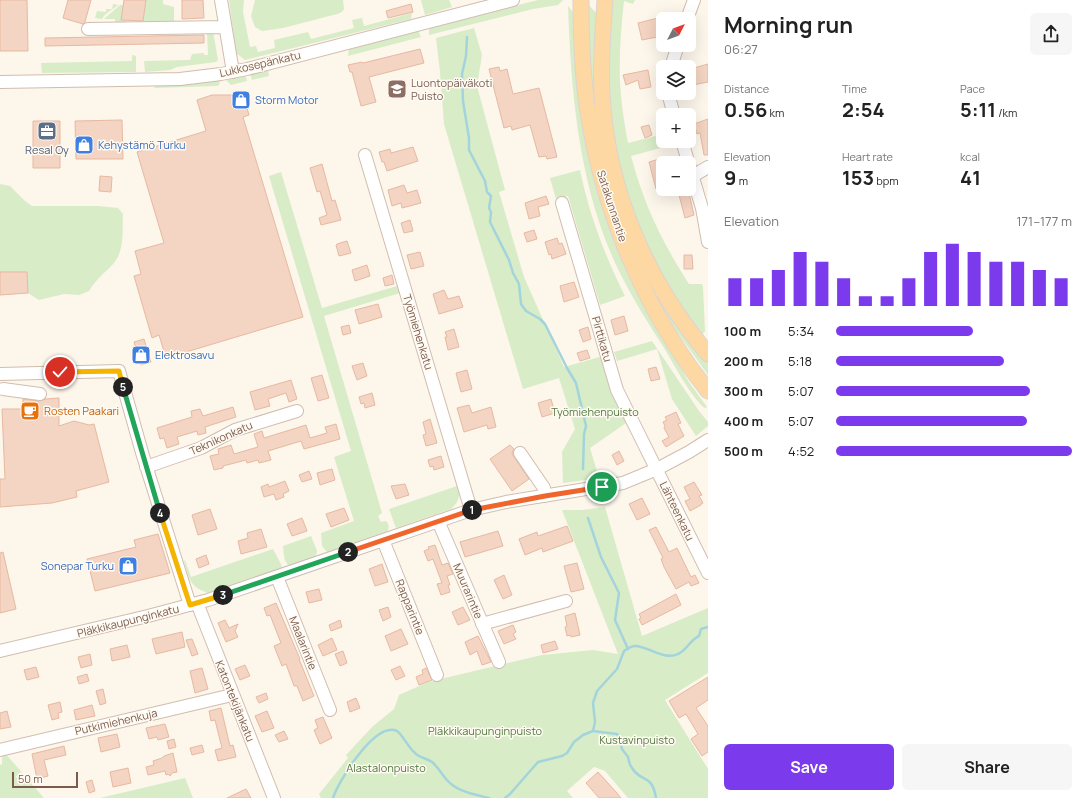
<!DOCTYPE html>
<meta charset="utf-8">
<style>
:root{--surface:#fff;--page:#f6f6f6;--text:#222;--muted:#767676;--accent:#7c3aed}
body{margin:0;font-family:Manrope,sans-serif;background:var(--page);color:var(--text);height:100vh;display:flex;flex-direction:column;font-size:15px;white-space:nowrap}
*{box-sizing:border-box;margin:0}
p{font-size:13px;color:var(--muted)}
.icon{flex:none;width:22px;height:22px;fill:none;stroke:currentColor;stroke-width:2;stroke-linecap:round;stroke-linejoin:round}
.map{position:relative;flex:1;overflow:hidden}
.sheet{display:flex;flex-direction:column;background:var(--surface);width:380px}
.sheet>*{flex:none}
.needle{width:26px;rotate:48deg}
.tools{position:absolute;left:656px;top:12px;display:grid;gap:8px}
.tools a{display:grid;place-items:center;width:40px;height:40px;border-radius:6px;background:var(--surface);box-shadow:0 4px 16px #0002;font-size:20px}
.scale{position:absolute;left:12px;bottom:10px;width:66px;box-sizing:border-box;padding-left:4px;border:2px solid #7a5b4c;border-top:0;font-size:11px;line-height:14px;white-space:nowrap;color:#7a5b4c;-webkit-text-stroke:3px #fffaf2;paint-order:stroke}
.pin{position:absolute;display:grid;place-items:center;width:34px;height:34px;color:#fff;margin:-17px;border:2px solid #fff;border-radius:50%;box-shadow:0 1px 4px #0007}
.km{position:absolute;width:20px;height:20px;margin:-10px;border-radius:50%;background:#222;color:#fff;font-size:11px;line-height:20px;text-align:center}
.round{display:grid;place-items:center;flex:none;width:42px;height:42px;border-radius:6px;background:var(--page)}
.head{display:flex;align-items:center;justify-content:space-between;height:68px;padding:0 16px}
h1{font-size:22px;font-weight:700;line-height:30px}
.figures{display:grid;grid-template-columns:repeat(3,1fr);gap:6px;height:68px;padding:4px 16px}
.figures div{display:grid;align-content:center}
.figures b{font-size:20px;font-weight:700}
.figures small{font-size:11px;font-weight:400}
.figures p{font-size:11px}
.chart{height:112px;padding:8px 16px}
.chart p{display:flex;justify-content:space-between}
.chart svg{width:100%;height:72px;margin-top:4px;stroke:var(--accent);stroke-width:6}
.cta{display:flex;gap:8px;margin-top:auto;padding:8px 16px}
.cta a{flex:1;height:46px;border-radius:6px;background:var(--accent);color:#fff;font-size:16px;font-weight:700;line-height:46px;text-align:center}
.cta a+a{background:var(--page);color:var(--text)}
ul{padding:0 16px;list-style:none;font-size:13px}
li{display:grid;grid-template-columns:64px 48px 1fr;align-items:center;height:30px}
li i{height:10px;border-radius:5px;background:var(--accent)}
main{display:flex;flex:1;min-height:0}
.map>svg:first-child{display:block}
.green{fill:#d8ecc8}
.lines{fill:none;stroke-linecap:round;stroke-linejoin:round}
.stream{stroke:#a4d4db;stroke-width:2.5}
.building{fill:#f4d4c2;stroke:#e7b9a1}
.minor-casing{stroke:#d1bdaf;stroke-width:14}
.major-casing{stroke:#dcd4d0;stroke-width:17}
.minor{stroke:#fff;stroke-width:12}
.major{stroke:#fdd8a3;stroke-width:15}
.split-1-casing{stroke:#fff;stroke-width:8}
.split-2-casing{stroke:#fff;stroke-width:8}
.split-3-casing{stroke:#fff;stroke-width:8}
.split-4-casing{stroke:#fff;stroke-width:8}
.split-5-casing{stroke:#fff;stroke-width:8}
.split-6-casing{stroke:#fff;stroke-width:8}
.split-1{stroke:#f0652b;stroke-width:5}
.split-2{stroke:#f0652b;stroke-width:5}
.split-3{stroke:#22a559;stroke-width:5}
.split-4{stroke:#f5b400;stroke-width:5}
.split-5{stroke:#22a559;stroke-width:5}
.split-6{stroke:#f5b400;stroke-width:5}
.labels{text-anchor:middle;stroke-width:3;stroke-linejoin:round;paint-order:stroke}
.street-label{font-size:11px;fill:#7a5b4c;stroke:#fffaf2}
.education-label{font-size:11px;fill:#785e54;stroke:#fffaf2;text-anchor:start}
.shop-label{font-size:11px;fill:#366cbe;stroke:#fffaf2;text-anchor:start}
.service-label{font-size:11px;fill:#4e5e75;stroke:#fffaf2}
.food-label{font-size:11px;fill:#c56008;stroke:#fffaf2;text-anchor:start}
.park-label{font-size:11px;fill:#537a41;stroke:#fffaf2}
</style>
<main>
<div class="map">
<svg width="708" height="798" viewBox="0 0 708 798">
<rect width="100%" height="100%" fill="#fdf6eb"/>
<path class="green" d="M146,0H163V4L174,7V21L143,23Z
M229,0H244L243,12L250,47L256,46L258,52L275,48L274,40L308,32L311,39L354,28L352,20L362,18L364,26L412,13L411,19L245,60L236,53Z
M255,0H343L344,9L342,12L337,14L283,28L262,31L255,27L251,16Z
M421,0H449L452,7L425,15Z
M538,0H563L558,5L533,9L429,35V27Z
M610,0H635L633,4L624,1C621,28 619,55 620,82C621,102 624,123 628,143L663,134V141H674L675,144L631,156C644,205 662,242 689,284H702L703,287L705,331L703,334L689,322L636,227L621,176L611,122L608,64Z
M587,3L597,14L614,189L693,344L708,361V375L672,325L647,282L611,191L590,84Z
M113,4L118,5C114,9 105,13 102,19L95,18L97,11L106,12V9H112Z
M120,5H124L122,20L126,21V24L115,25V19H104Z
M568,6L573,12L575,21L580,95L671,351L689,382L707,407L705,408C693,400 674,365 666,351C648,323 631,296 617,267C579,186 571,94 568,6Z
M474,28L482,55L477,86L505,190L499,192L524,277L564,367L603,356L615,394L626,423L590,448L599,478L563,483L562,452L575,429L559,378L523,389L444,124L440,72L436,38Z
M418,30L421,37L348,56L349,48Z
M213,31L218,60L216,62L177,67L170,70L145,72L144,61L190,60L192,54L204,53V55H208L207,32Z
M132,55L136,56V72L42,73L41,63L132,61Z
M268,70L269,76L252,80L250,73Z
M245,74L247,81L231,85L225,79Z
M220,80L219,85L217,86L155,88L154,86V84Z
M580,170C589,214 605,256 625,296L600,305L568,196L556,199L550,178Z
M281,172L322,308L397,286L400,293L324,316L382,513L378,516L381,522L386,521C389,523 389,528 388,531L327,552L322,546L321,533L354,521L334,457L351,451L269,176Z
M0,184L10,186L25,201L32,206H98L118,208L123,214C122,231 125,249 114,263C105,273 96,279 89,291L79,295L64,294L39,300L28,293L27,272H0Z
M652,341L699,411L708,422V426L696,436L672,399L657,349L617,361L614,352Z
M457,486C461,496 459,502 451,509L396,528L389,509Z
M605,507L642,636L708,608V673L665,700L708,769V798H628L605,771L594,767L567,791L573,798H321L319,794L348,758L346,755L372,727L394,709L399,695L428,682L542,655L593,650L618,654L562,510H583Z
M311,536L317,551L316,556L290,566C283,562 284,553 283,546Z
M273,549L281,564L282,567L280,569L207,594L206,592C189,587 189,576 184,561L185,560L191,577Z
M5,753L44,798H0V765L2,764V758Z
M185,778L193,798H100Z"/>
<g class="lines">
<path class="stream" d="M467,37L466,56L462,74L463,101L469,138V150L485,181L487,192L491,196L489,208L491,212L490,222L509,260L513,273L519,284L521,304L526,311L540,319L545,324L567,368L576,383L586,426L584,434L583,469
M588,518L601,557L619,593L615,620L628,649
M593,731L595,722L593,703L597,691L617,669L624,651C627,649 631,646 635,646C648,646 664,661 678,654C687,650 690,640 699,636L701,629L708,627
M333,798C338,782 375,721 397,731C402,734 408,747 414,752C419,758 426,758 432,762C438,767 441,773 446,779C457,792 473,794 489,798
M505,798L510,794L538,762L562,756L567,753L574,742L583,735L593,731L617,734C621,738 620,744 622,749C624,752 626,754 628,757C629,760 629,765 632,768C641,783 652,773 656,798"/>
</g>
<path class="building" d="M0,0H27L28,51H0Z
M68,0H91L85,22L83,24L63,18Z
M124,0H146L143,21L121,20Z
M182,0H203L204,18L182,19Z
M411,4L413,12L388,18L386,11Z
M658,18L662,36L642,40L638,23Z
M204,35V43L45,46V38Z
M420,49L424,63L369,77L376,102L361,106L352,72H350L348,65L362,62L363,63Z
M708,64V82L693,85L690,73L695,71L694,68Z
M499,67L500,71L507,69L513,94L539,88L557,157L547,159L546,156L539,157L530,125L512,130L511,126L504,128L489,69Z
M648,70L651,87L640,89L638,80L626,85L623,75Z
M243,93L249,115L243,117L303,317L166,358L159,335L152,338L134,276L141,274L135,251L164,243L137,152L206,131L197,100L212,95H237Z
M708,119V155H704L700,133L697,134L694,124Z
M122,120L123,159H76L75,121Z
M33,121H60V168H33Z
M649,125L652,135L645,138L641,127Z
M413,147L418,161L387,171L384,162H382L379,152L390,149L391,153Z
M663,158V187L656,189L649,162Z
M322,164L332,201L335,200L341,220L321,225L319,218L327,215L320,191L317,192L310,168Z
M100,176L112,177L111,192L99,191Z
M404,185L407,193L417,190L421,203L402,208L401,203L392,206L388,190Z
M689,193L694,215L685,218L679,195Z
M546,196L549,204L538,207L540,216L529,219L525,203Z
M410,220L413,231L404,233L401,223Z
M534,230L537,239L527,242L524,233Z
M557,238L559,244L562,243L566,254L552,259L551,254L549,255L545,242Z
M347,241L351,253L339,256L336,245L337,244Z
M420,252L424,266L411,269L407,255Z
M684,255H692L693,269H684Z
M367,265L370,276L355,281L352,270Z
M0,272H27L28,293L0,295Z
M392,275L394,284L385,286L383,278Z
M574,282L579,297L564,302L560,286Z
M444,290L448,299L459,296L463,307L439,314L433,294Z
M378,304L382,317L359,324L355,310Z
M624,316L628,331L615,335L611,320Z
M349,325L351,333L343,335L341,327Z
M588,327L591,339L583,342L579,330Z
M454,329L459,347L448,350L445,337H447L445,332Z
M144,339L151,362L141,365L134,342Z
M587,350L590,358L580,361L577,353Z
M363,363L367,376L357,380L352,366Z
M656,367L660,379L651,381L648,369Z
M467,370L472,389L461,392L456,373Z
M322,375L329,398L318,401L311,378Z
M291,380L297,399L289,402L286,393L268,399L270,406L255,410L250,392Z
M372,393L375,405L365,408L364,403L361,404L359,397Z
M59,398V426L74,421L89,425L94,424L109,482L76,491L77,497L52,503L0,507V479H5L2,409H23V399L39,401L46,399Z
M551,399L555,413L542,417L538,403Z
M469,405L472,413L491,407L496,427L488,429L487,425L464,432L457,408Z
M233,407L236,417L205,427L206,433L198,435L197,431L177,437L179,444L167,448L164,438L160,439L157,428L192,417L191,411L200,409L203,416Z
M676,412L681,423L678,424L684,436L666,447L662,441L669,437L664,428L665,426L663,422L667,420L665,417Z
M430,419L437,443L426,446L423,435L426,434L423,422Z
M336,424L340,439L304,449L301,441L268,451L271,460L259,463L258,460L247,463L246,460L223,466V468L214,470L210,456L219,454L218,449L231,445L234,454L258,447L254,434L262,431L264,438L306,425L310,438L327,433L325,427Z
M510,445L514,449L512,453L514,457L529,479L512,491L490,459Z
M619,451L624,461L617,465L612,455Z
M441,456L444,467L434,470L433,466L430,467L428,460Z
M332,469L335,480L320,485L317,473Z
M309,471L312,479L302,482L299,475Z
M285,481L289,491L283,494L284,497L276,500L274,494L264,497L261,487L268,484L269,487Z
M694,482L702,495L699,496L703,503L701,504V505L690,511L685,501L690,499L684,487Z
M405,484L409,495L396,499L391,486Z
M642,498L650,514L637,520L629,504Z
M344,508L349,520L331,527L326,514Z
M210,509L217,529L198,535L192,515Z
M302,518L307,531L292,536L287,524Z
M567,526L573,541L543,552L542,548L525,555L519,539L537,532L538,536Z
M656,527L669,552L677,548L691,577L695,575L699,583L691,586L689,582L676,589L664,567L661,559L663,558L649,530Z
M261,529L267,547L241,554L238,541L248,538L247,533Z
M498,531L503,546L465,557L460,542Z
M158,534L170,573L95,591L87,559L136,547L134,540Z
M435,545L442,565L448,563L453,574L447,576L450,585H448L450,592L441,595L437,584L442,583L433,559L428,561L424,551L429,549L428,547Z
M3,552L16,609L0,613V553Z
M206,555L209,564L199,568L196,559Z
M577,563L584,589L571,592L564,566Z
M382,564L388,582L375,586L369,569Z
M504,575L512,595L503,599L494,580Z
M319,589L322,600L309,603L306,592Z
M676,594L681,605L642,625L639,619L641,618L639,614Z
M276,603L300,659H299L314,696L303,701L297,686H294L286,664L282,666L274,646L281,643L270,615L267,616L264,608Z
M388,607L391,617L383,621L379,610Z
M463,607L470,620L458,625L452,612Z
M575,613L580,635L571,637L570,635L567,636L565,627L567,626L565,616Z
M225,620L229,628L238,624L235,631L238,637L226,642L218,623Z
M340,620L342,627L331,631L329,625Z
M513,625L516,632L513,634L516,639L504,644L498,631Z
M401,629L408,644L391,651L385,636Z
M182,632L185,647L156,654L152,639Z
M478,636L491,662L482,665L477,651L470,655L465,642Z
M332,638L337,650L323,656L318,645Z
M192,639L198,654L192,656L186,640Z
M555,641L558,649L543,653L541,645Z
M127,645L130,657L112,661L110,649Z
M343,651L347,663L340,666L335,654Z
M90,654L92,665L81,668L78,657Z
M245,665L250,676L240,680L235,669Z
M400,666L405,676L396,680L391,670Z
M36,667L39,677L27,680L24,670Z
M202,668L208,689L195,693L190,671Z
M426,668L432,680L419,685L416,677L423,674L422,670Z
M87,674L89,681L79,684L77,677Z
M708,677V700L696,708L708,726V752L702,756L691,739L698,734L686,714L679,718L669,701Z
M103,689L106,703L100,705L96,691Z
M266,693L268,699L259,703L256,697Z
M356,698L360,708L350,712L347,702Z
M60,702L62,712L58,713L59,718L52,720L48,705Z
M92,705L95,716L76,720L74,710Z
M221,708L230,746L233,745L236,757L218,761L215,750L222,748L215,720L211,721L209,711Z
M7,711L11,727L0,729V713Z
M267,711L274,728L262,732L255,716Z
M323,717L332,738L320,744L314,730L318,728L315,720Z
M165,724L169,737L158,740L157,737L149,739L146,728Z
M284,731L288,739L279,742L275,735Z
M117,734L120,747L101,752L98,738Z
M174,739L176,747L169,749L167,741Z
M202,745L204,752L192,755L190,748Z
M64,746L66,755L44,760L48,776L37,779L32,754Z
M173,753L177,772L172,773L170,776L168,774L166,775L165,771L148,775L146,767L154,765L153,761L162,758L164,756Z
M128,768L131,783L113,787L110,772Z
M598,772L616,792L621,798H599L586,783Z
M92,780L95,791L89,793L86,782Z
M246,789L251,798H227Z"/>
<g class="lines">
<g class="minor-casing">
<path id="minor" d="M221,0L233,72
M687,19L694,0
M88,29L225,27
M671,67L678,45
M0,82L180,79L221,74L247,69L513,0
M668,93L674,115
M682,141L702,208L708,242
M365,155L471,510
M693,176L708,167
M562,203L617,390L708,573
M0,374L119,371L143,456L190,605
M3,389L40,394
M520,453L544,488L545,496
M146,467L201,448L235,430L297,411
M438,521L499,662
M383,540L437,675
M277,577L330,710
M197,603L274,798
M482,624L566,601
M0,651L148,616L208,600L471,510L506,502L623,483L657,469L689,452L708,440
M0,750L232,695"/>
</g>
<g class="major-casing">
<path id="major" d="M581,0C581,37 582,75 588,112C603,212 645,311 708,391
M605,0C603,31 600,63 602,94C607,189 646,281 708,354"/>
</g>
<use href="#minor" class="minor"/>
<use href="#major" class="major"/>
</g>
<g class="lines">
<g class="split-1-casing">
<path id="split-1" d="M472,510L545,496L602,487"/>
</g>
<g class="split-2-casing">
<path id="split-2" d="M348,552L472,510"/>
</g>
<g class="split-3-casing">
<path id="split-3" d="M223,595L348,552"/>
</g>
<g class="split-4-casing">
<path id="split-4" d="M160,513L190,605L223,595"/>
</g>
<g class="split-5-casing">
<path id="split-5" d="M123,387L160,513"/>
</g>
<g class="split-6-casing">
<path id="split-6" d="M60,372L119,371L123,387"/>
</g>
<use href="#split-1" class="split-1"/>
<use href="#split-2" class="split-2"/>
<use href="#split-3" class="split-3"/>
<use href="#split-4" class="split-4"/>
<use href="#split-5" class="split-5"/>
<use href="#split-6" class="split-6"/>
</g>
<defs>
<g id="school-square" transform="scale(1)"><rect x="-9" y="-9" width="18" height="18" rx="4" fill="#8d6e63" stroke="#fffaf2"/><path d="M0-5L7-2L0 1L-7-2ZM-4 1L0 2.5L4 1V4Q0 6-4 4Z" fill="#fff"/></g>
<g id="shop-square" transform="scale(1)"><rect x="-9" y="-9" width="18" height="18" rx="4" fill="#3f7fe0" stroke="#fffaf2"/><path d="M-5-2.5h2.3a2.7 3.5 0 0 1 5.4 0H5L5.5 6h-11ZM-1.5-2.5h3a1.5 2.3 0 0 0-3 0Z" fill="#fff"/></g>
<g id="office-square" transform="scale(1)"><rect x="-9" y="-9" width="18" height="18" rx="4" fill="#5c6f8a" stroke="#fffaf2"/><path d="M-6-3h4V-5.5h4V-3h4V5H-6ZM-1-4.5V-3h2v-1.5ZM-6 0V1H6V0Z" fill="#fff"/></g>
<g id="cafe-square" transform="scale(1)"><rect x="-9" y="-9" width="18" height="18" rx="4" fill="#e8710a" stroke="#fffaf2"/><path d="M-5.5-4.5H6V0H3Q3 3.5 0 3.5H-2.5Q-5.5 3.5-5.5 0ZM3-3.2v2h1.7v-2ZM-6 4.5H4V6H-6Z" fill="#fff"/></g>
</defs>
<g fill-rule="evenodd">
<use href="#school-square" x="397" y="89"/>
<use href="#shop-square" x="241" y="100"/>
<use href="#office-square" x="47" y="131"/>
<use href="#shop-square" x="84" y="145"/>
<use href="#shop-square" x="141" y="355"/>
<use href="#cafe-square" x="30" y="411"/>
<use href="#shop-square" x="128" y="566"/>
</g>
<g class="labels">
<g class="street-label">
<text transform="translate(260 64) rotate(-13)" y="4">Lukkosepänkatu</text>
<text transform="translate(612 206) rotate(72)" y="4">Satakunnantie</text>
<text transform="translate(418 332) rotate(73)" y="4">Työmiehenkatu</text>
<text transform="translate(602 339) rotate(74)" y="4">Pirttikatu</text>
<text transform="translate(221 438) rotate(-24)" y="4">Teknikonkatu</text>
<text transform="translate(677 511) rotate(64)" y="4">Lähteenkatu</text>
<text transform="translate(468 591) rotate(67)" y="4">Muurarintie</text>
<text transform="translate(410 607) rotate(68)" y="4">Rapparintie</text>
<text transform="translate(128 621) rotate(-14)" y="4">Pläkkikaupunginkatu</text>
<text transform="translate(303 643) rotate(68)" y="4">Maalarintie</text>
<text transform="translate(235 701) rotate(68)" y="4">Katontekijänkatu</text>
<text transform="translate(116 722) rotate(-13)" y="4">Putkimiehenkuja</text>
</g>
<g class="education-label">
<text x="411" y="87">Luontopäiväkoti<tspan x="411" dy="13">Puisto</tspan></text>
</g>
<g class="shop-label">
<text x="255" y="104">Storm Motor</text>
<text x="98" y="149">Kehystämö Turku</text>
<text x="155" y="359">Elektrosavu</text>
<text x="114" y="570" text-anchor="end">Sonepar Turku</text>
</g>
<g class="service-label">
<text x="47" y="154">Resal Oy</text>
</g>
<g class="food-label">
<text x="44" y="415">Rosten Paakari</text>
</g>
<g class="park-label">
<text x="595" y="416">Työmiehenpuisto</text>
<text x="485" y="735">Pläkkikaupunginpuisto</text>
<text x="637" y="744">Kustavinpuisto</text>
<text x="386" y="772">Alastalonpuisto</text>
</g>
</g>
</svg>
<div class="tools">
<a><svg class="needle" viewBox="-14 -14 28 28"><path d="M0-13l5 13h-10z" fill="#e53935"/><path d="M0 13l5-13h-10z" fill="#767676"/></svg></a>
<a><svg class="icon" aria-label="layers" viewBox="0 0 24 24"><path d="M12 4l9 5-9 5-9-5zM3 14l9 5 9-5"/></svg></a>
<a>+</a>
<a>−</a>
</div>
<div class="scale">50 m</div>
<div class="pin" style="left:602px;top:487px;background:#1e9e55"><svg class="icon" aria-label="arrive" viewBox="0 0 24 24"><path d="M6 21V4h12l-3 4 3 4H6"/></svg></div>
<div class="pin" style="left:60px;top:372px;background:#d93025"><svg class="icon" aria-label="check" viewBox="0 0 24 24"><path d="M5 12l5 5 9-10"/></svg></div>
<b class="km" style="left:472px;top:510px">1</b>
<b class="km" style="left:348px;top:552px">2</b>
<b class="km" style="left:223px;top:595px">3</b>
<b class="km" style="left:160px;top:513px">4</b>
<b class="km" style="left:123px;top:387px">5</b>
</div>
<section class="sheet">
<div class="head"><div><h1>Morning run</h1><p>06:27</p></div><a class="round"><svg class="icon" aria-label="share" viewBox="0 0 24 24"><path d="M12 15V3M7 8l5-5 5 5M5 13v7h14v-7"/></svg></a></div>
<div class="figures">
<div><p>Distance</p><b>0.56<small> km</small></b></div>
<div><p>Time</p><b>2:54</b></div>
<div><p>Pace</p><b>5:11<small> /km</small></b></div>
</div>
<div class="figures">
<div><p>Elevation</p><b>9<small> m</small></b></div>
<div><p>Heart rate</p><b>153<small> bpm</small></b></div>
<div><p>kcal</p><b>41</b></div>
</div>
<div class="chart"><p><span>Elevation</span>171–177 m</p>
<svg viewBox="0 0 160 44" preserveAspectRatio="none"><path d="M5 44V27M15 44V27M25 44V22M35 44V11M45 44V17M55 44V27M65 44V38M75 44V38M85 44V27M95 44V11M105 44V6M115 44V11M125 44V17M135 44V17M145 44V22M155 44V27"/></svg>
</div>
<ul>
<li><b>100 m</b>5:34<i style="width:58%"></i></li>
<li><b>200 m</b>5:18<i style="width:71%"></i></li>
<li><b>300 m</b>5:07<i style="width:82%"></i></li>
<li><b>400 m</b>5:07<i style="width:81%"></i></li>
<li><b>500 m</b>4:52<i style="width:100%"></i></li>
</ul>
<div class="cta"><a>Save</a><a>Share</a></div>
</section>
</main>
